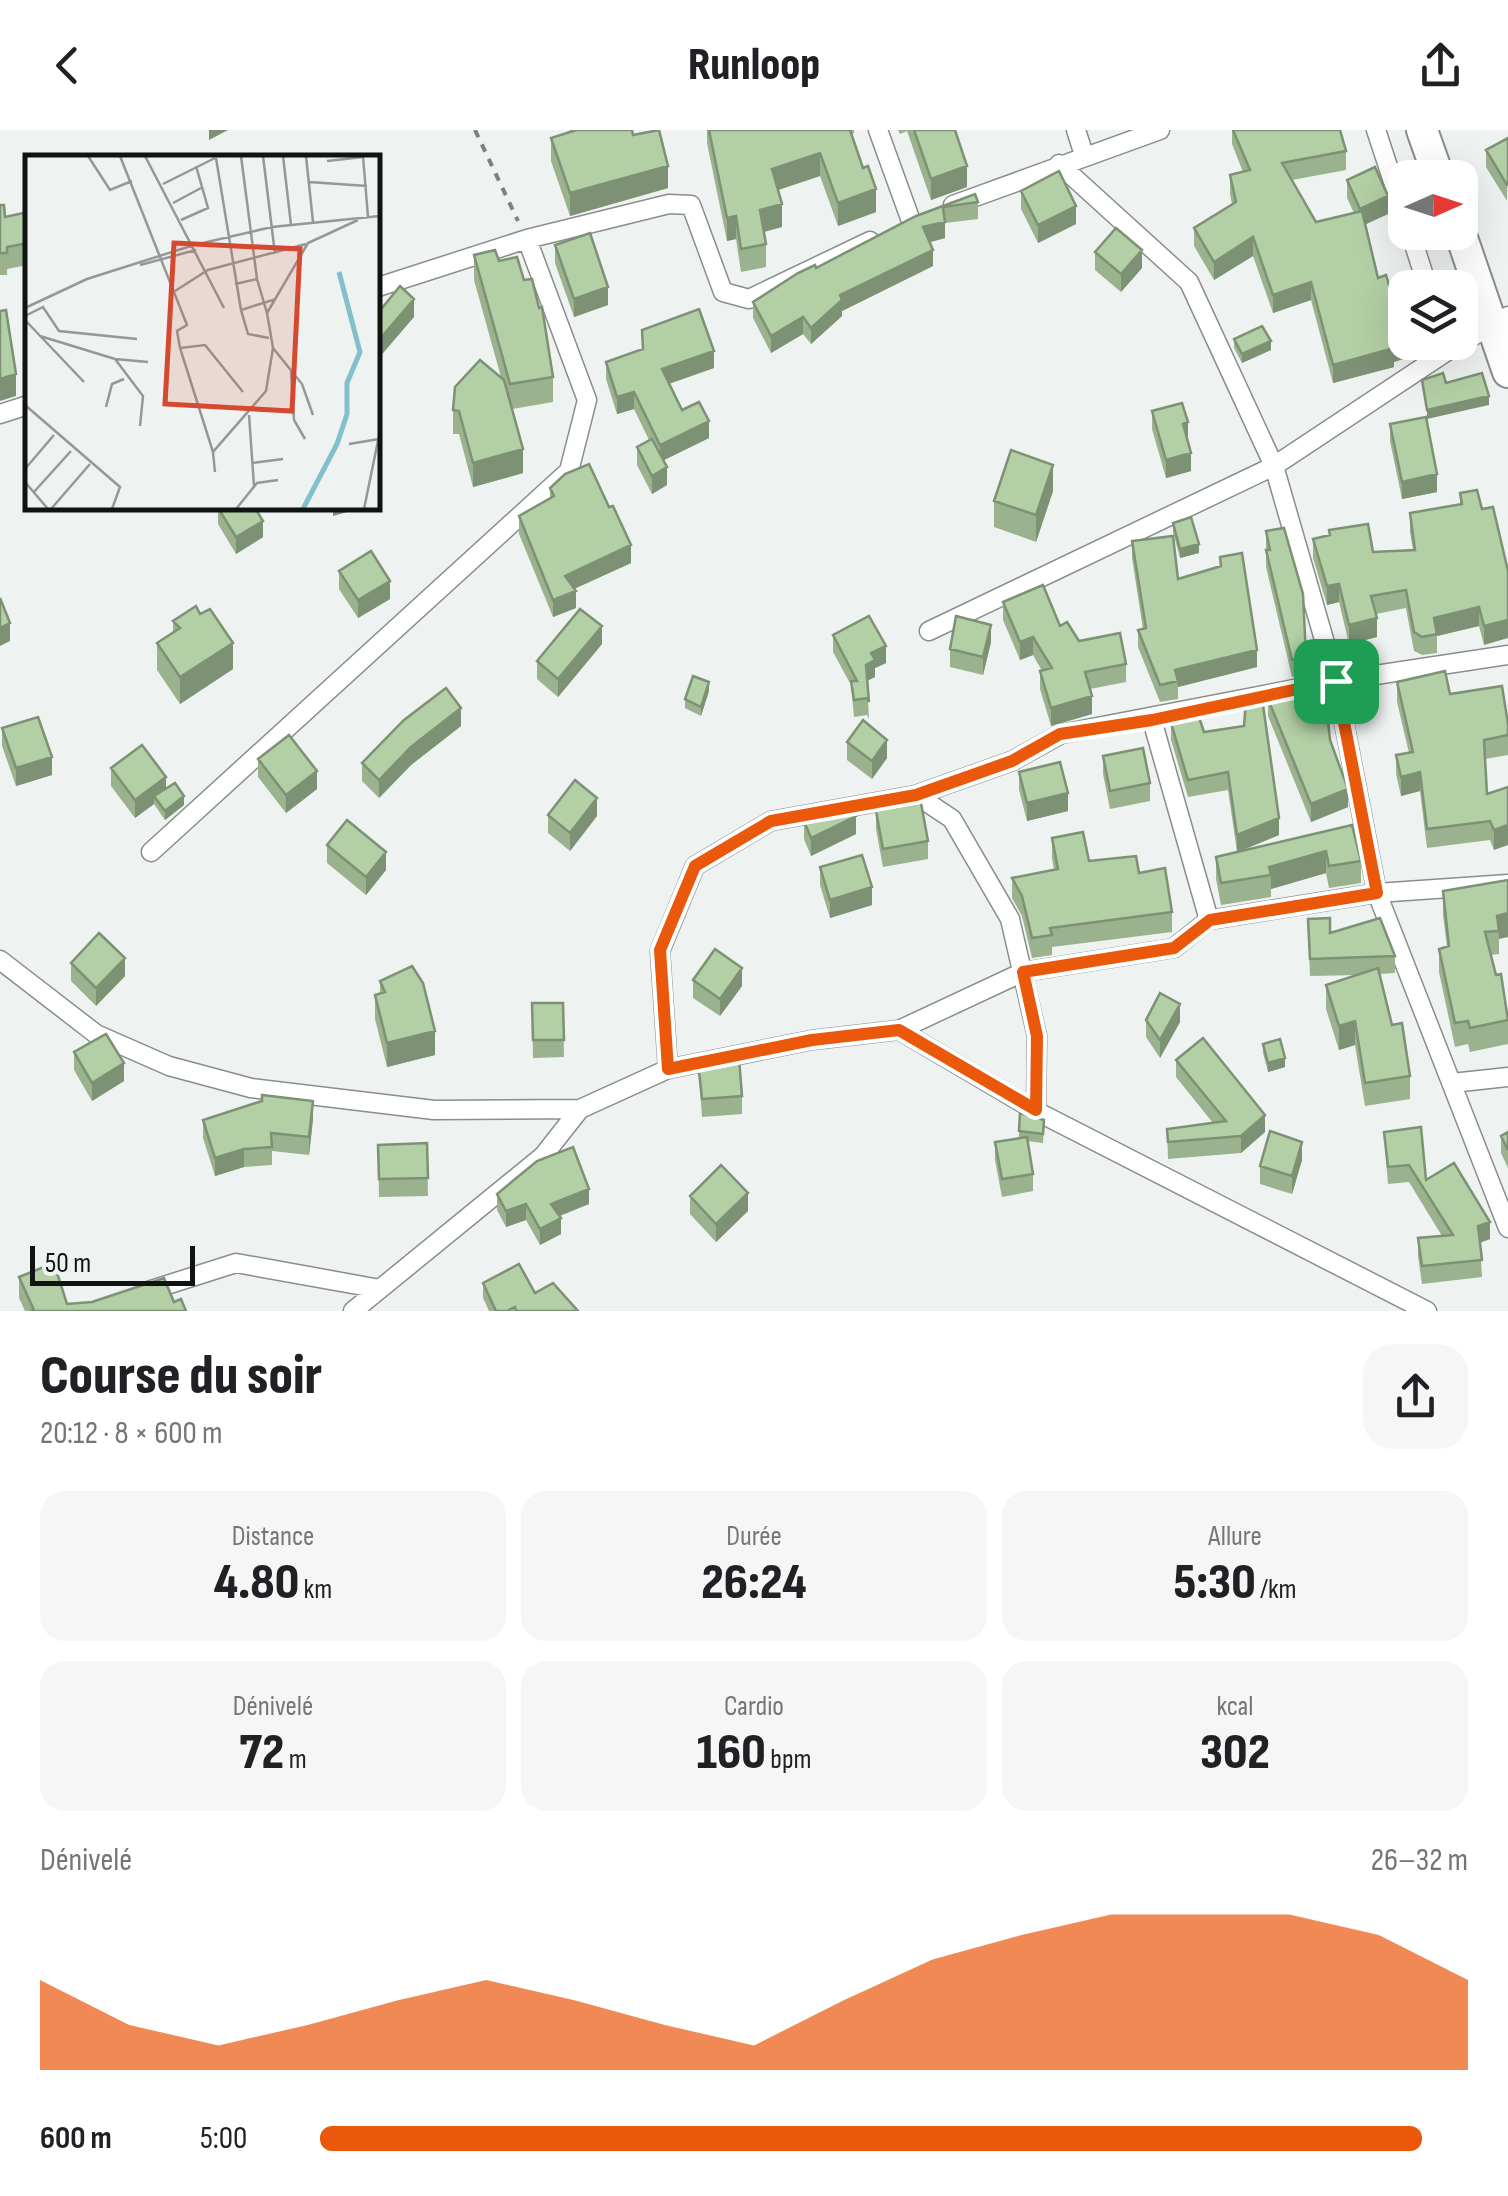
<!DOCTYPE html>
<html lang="fr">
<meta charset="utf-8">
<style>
:root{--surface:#fff;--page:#f6f6f6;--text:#202124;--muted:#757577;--accent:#ea580c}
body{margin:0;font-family:"Sofia Sans Condensed",sans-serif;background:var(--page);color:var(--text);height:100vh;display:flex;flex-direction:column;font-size:38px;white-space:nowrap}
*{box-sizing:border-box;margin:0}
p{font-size:32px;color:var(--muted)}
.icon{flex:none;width:55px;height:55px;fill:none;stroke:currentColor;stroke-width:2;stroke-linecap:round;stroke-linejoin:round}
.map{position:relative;height:1181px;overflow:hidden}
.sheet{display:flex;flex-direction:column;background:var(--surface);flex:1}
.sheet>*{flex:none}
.needle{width:65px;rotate:87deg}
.buttons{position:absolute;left:1388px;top:30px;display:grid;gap:20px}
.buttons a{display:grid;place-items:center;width:90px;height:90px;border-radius:20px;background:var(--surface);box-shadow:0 10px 40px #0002;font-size:50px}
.scale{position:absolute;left:30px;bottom:25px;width:165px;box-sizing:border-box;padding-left:10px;border:5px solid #111212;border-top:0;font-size:28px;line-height:35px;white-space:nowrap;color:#111212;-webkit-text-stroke:8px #eef2f0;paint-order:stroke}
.pin{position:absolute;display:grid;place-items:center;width:85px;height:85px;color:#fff;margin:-42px;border-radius:20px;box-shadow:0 5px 15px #0006}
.round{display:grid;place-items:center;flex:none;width:105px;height:105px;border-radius:30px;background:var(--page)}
.head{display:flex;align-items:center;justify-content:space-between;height:170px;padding:0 40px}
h1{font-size:55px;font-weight:800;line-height:75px}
.stats{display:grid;grid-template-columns:repeat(3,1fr);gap:15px;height:170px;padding:10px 40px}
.stats div{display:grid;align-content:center;border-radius:25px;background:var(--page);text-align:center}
.stats b{font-size:50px;font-weight:800}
.stats small{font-size:28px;font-weight:400}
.stats p{font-size:28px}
.chart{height:280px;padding:20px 40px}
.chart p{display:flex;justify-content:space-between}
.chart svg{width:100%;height:180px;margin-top:10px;fill:var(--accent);opacity:.7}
ul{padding:0 40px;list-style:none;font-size:32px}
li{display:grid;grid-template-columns:160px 120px 1fr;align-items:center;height:75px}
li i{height:25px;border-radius:12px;background:var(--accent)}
header{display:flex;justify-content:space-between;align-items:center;height:130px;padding:0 40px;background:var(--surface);font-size:45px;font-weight:800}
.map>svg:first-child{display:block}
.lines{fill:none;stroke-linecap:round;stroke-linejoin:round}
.minor-casing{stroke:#8a8d8c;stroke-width:21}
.trunk-casing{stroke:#8a8d8c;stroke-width:34}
.path{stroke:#7e807f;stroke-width:4;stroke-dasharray:8 8;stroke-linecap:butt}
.minor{stroke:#fff;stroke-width:18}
.trunk{stroke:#fff;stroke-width:30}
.wall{fill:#9ab28e}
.shaded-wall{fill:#7d9174}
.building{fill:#b3cfa5;stroke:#7d9174;stroke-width:2.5}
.route-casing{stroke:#fff;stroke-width:20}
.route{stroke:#ea580c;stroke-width:12}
.inset-river{fill:none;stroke:#83c0cd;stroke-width:5}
.inset-road{fill:none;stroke:#969897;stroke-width:2.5}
.view{fill:#d54930;fill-opacity:0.15;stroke:#d54930;stroke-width:5}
.inset-edge{fill:none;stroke:#111212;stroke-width:5}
</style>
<header><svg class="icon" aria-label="back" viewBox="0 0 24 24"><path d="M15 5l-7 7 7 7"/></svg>Runloop<svg class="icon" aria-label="share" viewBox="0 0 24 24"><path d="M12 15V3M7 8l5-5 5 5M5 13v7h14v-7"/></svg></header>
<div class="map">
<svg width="1508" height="1181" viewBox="0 0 1508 1181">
<rect width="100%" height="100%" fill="#eef2f0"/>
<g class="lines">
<g class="minor-casing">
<path id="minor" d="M878,0L911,91
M1076,0L1084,25
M1376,0L1405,88
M1059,34L1189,152L1274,336L1336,551L1377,763L1508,1098
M953,75L1160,0
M1410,102L1428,158
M378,157L527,109L669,74L691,75L723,162L749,169L870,111
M0,284L28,275
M929,501L1274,336L1449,220L1508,186
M1152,590L1209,790L1377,763L1508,754
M916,665L1012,631L1061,604L1336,551L1508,525
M151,722L569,341L587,270L527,109
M0,830L96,904L169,936L251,958L434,980L580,979L668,939L812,910L899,900L1036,981L1427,1181
M899,900L1023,842L1174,818L1209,790
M668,939L660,821L695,736L771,691L916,665L952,689L1010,789L1037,906L1036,981
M1452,953L1508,947
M148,1161L236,1133L380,1159
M353,1181L543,1026L580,979"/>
</g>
<g class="trunk-casing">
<path id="trunk" d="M1422,0L1439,48
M1460,102L1508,242"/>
</g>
<path class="path" d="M475,0L518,91"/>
<use href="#minor" class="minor"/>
<use href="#trunk" class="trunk"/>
</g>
<path class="wall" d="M570,0H632L633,5L668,58L570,86L551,31V8L571,2Z
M707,0H854V3L851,5L876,82L838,96L820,46L778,60L782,97L764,101L766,114V137L741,142L736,109L727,111L707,13Z
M898,0H955L967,57L931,70L907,1L900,4Z
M1232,0H1340L1346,21V40L1292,50L1316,92L1354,83L1347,68V50L1388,84L1365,94L1378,148L1406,212V228L1394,232V237L1333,253L1311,170L1273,183L1253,126L1214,150L1194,116V98L1232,74L1230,64V45L1243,42L1232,14Z
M1508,8L1507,71L1486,37V20Z
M1021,61L1076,94L1038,113L1021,79Z
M975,64L978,72V89L945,93V108L930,112L933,136L842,181V186L811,214L803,204L771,223L753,188V172L916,86Z
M0,75L5,87L28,82V135L7,139V145H0Z
M555,115L608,175L574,187L555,133Z
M1095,122L1142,138L1121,162L1095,140Z
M474,125L553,247V272L512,279L523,343L473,357L459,304H453V280L501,247L474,150Z
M642,200L714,238L669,254L682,280L709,308L664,330L667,355L652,364L637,335V317L649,310L634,279L617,284L606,249V232L643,220Z
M1234,209L1271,220L1242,233L1234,218Z
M1152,281L1187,310L1191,341L1166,348L1152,299Z
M1390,294L1437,362L1402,369L1390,311Z
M550,358L631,433L574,459L576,478L553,487L519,404V386L550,368Z
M1053,361L1036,412L994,397V371Z
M1460,363L1482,379L1493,377L1484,515L1479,496L1437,506V523L1422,525L1414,521L1406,478L1376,484L1377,507L1349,514L1339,472L1327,475L1313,428V409L1373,422L1413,420L1410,402V383L1460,374Z
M218,378L263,407L236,424L218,394Z
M1173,393L1199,423L1180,428L1173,402Z
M1266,401L1306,527V544L1292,547L1266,437Z
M1132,411L1178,449L1220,437V427L1257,537L1178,557V569L1160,572L1138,517V500L1143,499L1132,428Z
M339,441L390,469L358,488L339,459Z
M1003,472L1060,496L1079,511L1126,534V552L1090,559L1092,584L1051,596L1040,559V541H1042L1033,525L1020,530L1003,490Z
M173,491L233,539L180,574L157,540V513L173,502Z
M833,505L886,533L875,538V547L867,551L869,589L867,585L854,587L851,555L833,522Z
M991,512L983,545L950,537V519Z
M602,514L558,567L537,549V531Z
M1397,552L1450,564L1508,594V625L1485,629L1487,664L1508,657L1494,720L1490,710L1427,718L1420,661L1401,666L1396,644V625L1409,623L1397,572Z
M709,561L701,586L685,578V569Z
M1268,569L1330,610L1348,677L1311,692L1268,586Z
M1171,593L1204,602L1279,705L1239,722L1352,695L1361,731V753L1329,758L1326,743L1271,759V767L1221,775L1216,749V727L1237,722L1228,660L1188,667L1171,610Z
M461,596L411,635L379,668L362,651V633Z
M2,598L52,645L16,656L2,616Z
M847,612L887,628L872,649L847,630Z
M1103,626L1150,653V671L1110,679L1103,644Z
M258,629L317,659L286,683L258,647Z
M111,638L166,659L184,675L165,690L154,674L135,688L111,656Z
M1019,642L1068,681L1027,691L1019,660Z
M876,681L928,711V729L883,737L876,699Z
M548,685L597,686L570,721L548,703Z
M804,691L856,704L811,726L804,709Z
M1052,708L1089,731L1139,743L1172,782V802L1052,817V825L1032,828L1022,786L1012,768V748L1054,740L1052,728Z
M327,715L386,740L366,765L327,733Z
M820,737L872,775L830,788L820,755Z
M1508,750L1499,809V824L1491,825L1508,885V914L1470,922L1468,914L1455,917L1439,842V819L1447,817L1443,785V761Z
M1308,789L1330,803L1395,826V843L1379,844L1392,895L1410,946V969L1365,976L1355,915L1339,920L1326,879V855L1358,845L1310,846Z
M71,833L125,846L96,876L71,851Z
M693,850L742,856L720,886L693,868Z
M380,851L435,925L387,937L375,889V865L380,864Z
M532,873H563L564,927L533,928Z
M1146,890L1180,892L1160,928L1146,907Z
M1263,914L1285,937L1268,942L1263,923Z
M74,922L124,951L92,971L74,940Z
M1176,930L1265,1002L1241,1023L1168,1029L1167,999L1213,993L1176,947Z
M698,932L742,966V984L702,987Z
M313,989L309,1025L272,1021V1035L244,1037L215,1046L203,1008V990Z
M1044,990L1043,1013L1027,1011L1033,1044V1061L1002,1067L995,1030V1012L1019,1008V1001Z
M1384,1002L1426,1050L1490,1109L1480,1113L1482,1147L1422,1154L1418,1126V1108L1442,1106L1409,1052L1388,1054Z
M1508,1002V1038L1501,1023V1006Z
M427,1013L428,1066L379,1067L378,1015Z
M1302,1030L1292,1064L1260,1054V1036Z
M497,1064L589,1074L560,1086L561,1104L540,1115L526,1090L506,1097L497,1080Z
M690,1066L748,1081L716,1112L690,1084Z
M19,1147L67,1174L174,1172L186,1181H25L19,1168Z
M483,1153L535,1163L578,1181H489L483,1168Z"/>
<path class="shaded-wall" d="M209,0H228L209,10Z
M820,23V46L772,62V39Z
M668,36V58L570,86V63Z
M967,36V57L931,70V49Z
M876,59V82L838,96V73Z
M1388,66V84L1360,97V79Z
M782,74V97L760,103V80Z
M1076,76V94L1038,113V95Z
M736,86V109L727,111V88Z
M945,92V108L923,114V97Z
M1253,107V126L1214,150V132Z
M933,120V136L842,181V186L811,214V198L840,165Z
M1142,120V138L1121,162V144Z
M1311,152V170L1273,183V165Z
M608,157V175L574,187V169Z
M414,169V187L378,229V211Z
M803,187V204L771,223V206Z
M1405,210L1406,228L1394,232V237L1333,253V235Z
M1271,211V220L1242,233V224Z
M714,221V238L662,256V239Z
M16,244V266L0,271V249Z
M634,262V279L617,284V267Z
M1489,266V275L1427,289V280Z
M709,291V308L660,332V315Z
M1188,292V310L1183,294Z
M523,319V343L473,357V333Z
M1191,323V341L1166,348V330Z
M1053,335V361L1036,412V385Z
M667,337V355L652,364V346Z
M1437,344V362L1402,369V352Z
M333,378H362L333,386Z
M263,391V407L236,424V407Z
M1199,414V423L1180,428V419Z
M631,415V433L565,463V446Z
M390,451V469L358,488V470Z
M1339,454V472L1327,475V456Z
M576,461V478L553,487V470Z
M1479,477V496L1437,506L1434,488Z
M1377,488V507L1349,514V495Z
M1508,490V508L1484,515V496Z
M10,493V511L0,516V498Z
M991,495V512L983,545V527Z
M602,496V514L558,567V549Z
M1033,507V525L1020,530V512Z
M233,513V539L180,574V547Z
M886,516V533L875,538V547L866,551V535L871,523Z
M1257,520V537L1178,557L1175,540Z
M709,552V561L701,586V577Z
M1092,566V584L1051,596V578Z
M461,578V596L411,635L379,668V650L411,617Z
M887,610V628L872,649V631Z
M52,627V645L16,656V638Z
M317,641V659L286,683V665Z
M1420,642V661L1401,666V647Z
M166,647V665L154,666V674L135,688V670Z
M1348,659V677L1311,692V674Z
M1068,663V681L1027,691V673Z
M184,666V675L165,690V681Z
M597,668V686L570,721V703Z
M856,686V704L811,726V708Z
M1279,688V705L1237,722V705Z
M1508,695V715L1494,720V700Z
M1326,721V743L1271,759V745L1269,737Z
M386,722V740L366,765V747Z
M872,757V775L830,788V770Z
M1508,783V807L1499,809L1497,786Z
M125,828V846L96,876V858Z
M742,838V856L720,886V869Z
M1180,874V892L1160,928V910Z
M1355,891V915L1339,920V896Z
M435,901V925L387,937V913Z
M1285,928V937L1268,942V933Z
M124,933V951L92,971V953Z
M313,971V989L309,1025V1007Z
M1265,985V1002L1241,1023V1006Z
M1302,1012V1030L1292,1064V1046Z
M244,1019V1037L215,1046V1028Z
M589,1059V1074L551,1089V1074Z
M748,1063V1081L716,1112V1094Z
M526,1074V1090L506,1097V1081Z
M561,1088V1104L540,1115V1099Z
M1490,1092V1109L1478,1113V1096Z"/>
<path class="building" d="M576,0H632L633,5L659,0L668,36L570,63L551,8Z
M709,0H850L863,38L868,36L876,59L838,73L820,23L772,39L782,74L760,80L766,114L741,119L736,86L727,88Z
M914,0H955L967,36L931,49Z
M1233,0H1340L1346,21L1282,33L1316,92L1362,81L1378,148L1386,145L1405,210L1393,214L1394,218L1333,235L1311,152L1273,165L1253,107L1214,132L1194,98L1236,72L1230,45L1250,40Z
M1508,8V54L1507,55L1486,20Z
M1375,37L1388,66L1360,79L1347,50Z
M1059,41L1076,76L1038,95L1021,61Z
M975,64L978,72L943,77L945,92L923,97L933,120L840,165L842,170L811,198L803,187L771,206L753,172L798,143L815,135L816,138L916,86Z
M0,75H4L5,87L28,82V113L7,117V123H0Z
M1116,98L1142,120L1121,144L1095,122Z
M590,103L608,157L574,169L555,115Z
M495,120L499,131L517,127L524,150L532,149L539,178L542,177L553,247L510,254L474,125Z
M400,156L414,169L378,211V183Z
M699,179L714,221L662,239L682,280L699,272L709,291L660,315L634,262L617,267L606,232L643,219L642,200Z
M6,180L16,244L0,249V181Z
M1262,196L1271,211L1242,224L1234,209Z
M480,230L504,250L523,319L473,333L459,281L453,280L455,257Z
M1443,243L1446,253L1482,243L1489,266L1427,280L1422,250Z
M1182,273L1188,292L1183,294L1191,323L1166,330L1152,281Z
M1426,287L1437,344L1402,352L1390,294Z
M652,309L667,337L652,346L637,317Z
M1011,320L1053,335L1036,385L994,371Z
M589,334L609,377L613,376L631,415L565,446L576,461L553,470L519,386L554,366L550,358L565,344Z
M1477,360L1482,379L1493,377L1508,441V490L1484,496L1479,477L1434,488L1437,504L1422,507L1414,502L1406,460L1371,466L1377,488L1349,495L1339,454L1327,456L1313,409L1330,405L1329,400L1368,394L1373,422L1415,420L1410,383L1462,374L1460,363Z
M218,378H255L263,391L236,407Z
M1191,387L1199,414L1180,419L1173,393Z
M1284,398L1303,464L1306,527L1292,530L1266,420H1270L1266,401Z
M1173,406L1178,449L1221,436L1220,427L1242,423L1257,520L1175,540L1178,551L1160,555L1138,500L1146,498L1132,411Z
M371,421L390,451L358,470L339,441Z
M1043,455L1060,496L1067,492L1079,511L1120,503L1126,534L1085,542L1092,566L1051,578L1040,541L1052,538L1033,507L1020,512L1003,472Z
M0,468L10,493L0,498Z
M196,476L200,484L210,479L233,513L180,547L157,513L180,498L173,491Z
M580,479L602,496L558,549L537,531Z
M869,486L886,516L871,523L875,530L866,535L869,572L867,568L854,570L851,551H857L833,505Z
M956,486L991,495L983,527L950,519Z
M1445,541L1450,564L1502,556L1508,594V605L1484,610L1487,664L1508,657V695L1494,700L1490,691L1427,699L1420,642L1401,647L1396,625L1413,622L1397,552Z
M693,546L709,552L701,577L685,569Z
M446,558L461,578L411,617L379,650L362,633L404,590Z
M1325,563L1330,610L1348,659L1311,674L1268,569Z
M1262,568L1279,688L1237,705L1228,642L1188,650L1171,593L1198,584L1204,602L1244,596L1246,570Z
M38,587L52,627L16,638L2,598Z
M863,590L887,610L872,631L847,612Z
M289,605L317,641L286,665L258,629Z
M142,615L166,647L135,670L111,638Z
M1143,618L1150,653L1110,661L1103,626Z
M1060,632L1068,663L1027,673L1019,642Z
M575,650L597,668L570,703L548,685Z
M175,653L184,666L165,681L154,666Z
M849,672L856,686L811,708L804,691Z
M921,673L928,711L883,719L876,681Z
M347,690L386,722L366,747L327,715Z
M1352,695L1361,731L1329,736L1326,721L1269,737L1271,745L1221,753L1216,727Z
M1083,702L1089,731L1136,726L1139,743L1165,738L1172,782L1050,798L1052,805L1032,808L1022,766L1012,748L1058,739L1052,708Z
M862,725L872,757L830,770L820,737Z
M1508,750V783L1497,786L1499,801L1485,802L1496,845L1501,844L1508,890L1470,898L1468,891L1455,893L1439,819L1449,816L1443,761Z
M1330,788V803L1380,788L1395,826L1310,829L1308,789Z
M99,803L125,828L96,858L71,833Z
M715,819L742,838L720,869L693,850Z
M412,836L423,853L435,901L387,913L375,865L385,862L380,851Z
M1378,838L1392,895L1402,893L1410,946L1365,953L1355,891L1339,896L1326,855Z
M1160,863L1180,874L1160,910L1146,890Z
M532,873H563L564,910H533Z
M106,904L124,933L92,953L74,922Z
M1203,908L1265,985L1241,1006L1168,1012L1167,999L1226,991L1176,930Z
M1280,909L1285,928L1268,933L1263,914Z
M739,928L742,966L702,969L698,932Z
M262,965L313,971L309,1007L271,1003L272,1017L244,1019L215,1028L203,990L262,971Z
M1020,983L1044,990L1043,1004L1019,1001Z
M1421,997L1426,1050L1454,1033L1490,1092L1478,1096L1482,1130L1422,1136L1418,1108L1453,1105L1409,1035L1388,1037L1384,1002Z
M1270,1001L1302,1012L1292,1046L1260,1036Z
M1508,1002V1020L1501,1006Z
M1027,1007L1033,1044L1002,1049L995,1012Z
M427,1013L428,1048L379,1049L378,1015Z
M573,1017L589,1059L551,1074L561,1088L540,1099L526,1074L506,1081L497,1064L537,1031Z
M721,1035L748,1063L716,1094L690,1066Z
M54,1133L67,1174L92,1172L164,1148L174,1172L181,1169L186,1181H31L34,1180L19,1147Z
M519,1134L535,1163L553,1153L578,1181H516L515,1177L507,1181H496L483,1153Z"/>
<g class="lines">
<g class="route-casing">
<path id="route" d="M1336,551L1377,763L1210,790L1174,818L1023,842L1037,906L1036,980L899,900L812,910L668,939L660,820L695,736L771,691L916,665L1012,631L1060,604L1152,590Z"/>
</g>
<use href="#route" class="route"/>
</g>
<g transform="translate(25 25)">
<rect width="355" height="355" fill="#eef2f0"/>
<path class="inset-river" d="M278,354L312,289L322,259V228L335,197L314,117"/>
<path class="inset-road" d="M63,1L85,35L107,26M95,1L162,170L152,176L155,193L188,297M120,1L199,153M238,1L250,99M258,1L266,70M281,1L288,67M338,1L343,62M191,3L216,155M302,6L338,2M284,27L342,31M138,29L190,3M148,48L176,33M156,65L183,53L171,11M115,110L171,95M232,124L242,158M210,129L232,124L216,1M150,136L183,115L281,89M0,153L62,124L169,90L247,72L355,61M0,161L18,152L34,176L112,184M0,165L59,227M15,181L90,204L123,207M244,183L223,179L216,155L251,144M155,193L180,190L218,237M248,193L277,229L288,260M90,204L118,241L115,271M266,215L269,265L280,284M0,250L95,332L87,354M81,252L87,229L99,224M224,260L229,331M324,289L354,284M227,308L258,304M0,314L29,280M190,317L188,297L241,236L248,193L242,158L283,88L333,65M0,327L23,354M8,338L46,296M26,354L65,309M211,354L232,328L253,325M339,354L355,276"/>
<path class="view" d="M149,88L275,94L267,256L140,249Z"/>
<rect width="355" height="355" class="inset-edge"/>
</g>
</svg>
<div class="buttons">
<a><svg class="needle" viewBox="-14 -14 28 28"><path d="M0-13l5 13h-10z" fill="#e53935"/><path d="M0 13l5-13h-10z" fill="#757577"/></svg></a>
<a><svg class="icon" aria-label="layers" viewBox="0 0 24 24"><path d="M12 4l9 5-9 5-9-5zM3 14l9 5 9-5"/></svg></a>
</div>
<div class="scale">50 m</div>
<div class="pin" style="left:1336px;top:551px;background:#1e9e55"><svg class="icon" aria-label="arrive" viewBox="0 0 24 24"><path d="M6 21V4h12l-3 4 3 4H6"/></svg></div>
</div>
<section class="sheet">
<div class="head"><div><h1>Course du soir</h1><p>20:12 · 8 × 600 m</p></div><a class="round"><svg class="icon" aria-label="share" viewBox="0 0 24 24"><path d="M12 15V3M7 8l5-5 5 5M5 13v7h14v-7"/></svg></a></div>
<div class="stats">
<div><p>Distance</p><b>4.80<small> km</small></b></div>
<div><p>Durée</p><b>26:24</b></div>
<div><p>Allure</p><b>5:30<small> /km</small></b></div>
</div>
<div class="stats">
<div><p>Dénivelé</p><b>72<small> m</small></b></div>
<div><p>Cardio</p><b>160<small> bpm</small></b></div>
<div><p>kcal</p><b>302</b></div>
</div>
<div class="chart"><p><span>Dénivelé</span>26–32 m</p>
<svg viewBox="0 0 160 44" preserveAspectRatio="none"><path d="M0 44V22L10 33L20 38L30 33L40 27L50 22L60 27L70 33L80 38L90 27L100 17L110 11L120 6L130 6L140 6L150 11L160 22V44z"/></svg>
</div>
<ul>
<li><b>600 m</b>5:00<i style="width:96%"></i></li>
</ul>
</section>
